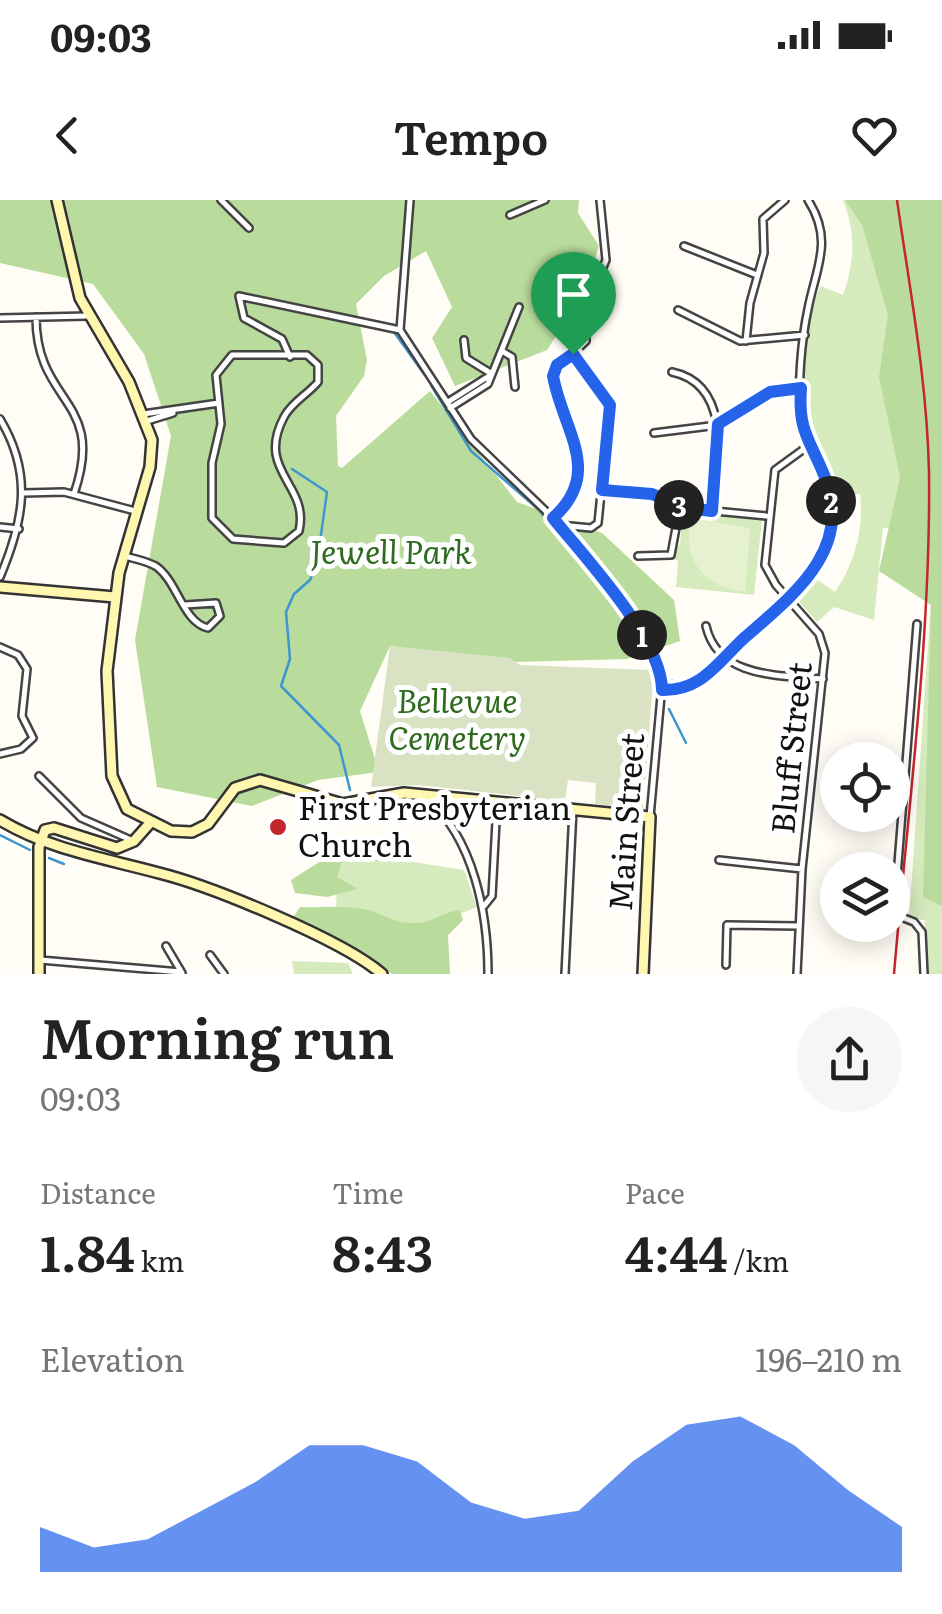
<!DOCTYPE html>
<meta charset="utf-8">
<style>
:root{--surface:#fff;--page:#f6f6f6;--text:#222;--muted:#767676;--accent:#2563eb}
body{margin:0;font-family:Literata,serif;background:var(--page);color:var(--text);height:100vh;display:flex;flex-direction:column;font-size:38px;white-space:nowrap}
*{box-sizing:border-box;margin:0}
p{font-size:32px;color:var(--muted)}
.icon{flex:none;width:55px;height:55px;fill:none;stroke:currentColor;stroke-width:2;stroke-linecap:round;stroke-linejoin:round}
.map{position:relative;height:774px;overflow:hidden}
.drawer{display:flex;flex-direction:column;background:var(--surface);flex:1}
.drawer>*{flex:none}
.buttons{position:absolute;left:820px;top:542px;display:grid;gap:20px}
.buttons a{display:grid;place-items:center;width:90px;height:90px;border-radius:50%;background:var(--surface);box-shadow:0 5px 25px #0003;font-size:50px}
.pin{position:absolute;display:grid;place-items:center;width:85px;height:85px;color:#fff;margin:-102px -42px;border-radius:50% 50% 50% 0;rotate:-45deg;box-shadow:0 0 10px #0007}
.pin .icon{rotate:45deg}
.km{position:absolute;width:50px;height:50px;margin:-25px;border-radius:50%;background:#222;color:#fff;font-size:28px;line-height:50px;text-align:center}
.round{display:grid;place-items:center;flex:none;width:105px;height:105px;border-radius:52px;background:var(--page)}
.head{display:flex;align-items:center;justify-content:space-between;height:170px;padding:0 40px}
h1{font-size:55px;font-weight:600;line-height:75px}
.figures{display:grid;grid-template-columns:repeat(3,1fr);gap:15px;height:170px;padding:10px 40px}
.figures div{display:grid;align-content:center}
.figures b{font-size:50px;font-weight:600}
.figures small{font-size:28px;font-weight:400}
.figures p{font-size:28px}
.chart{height:280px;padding:20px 40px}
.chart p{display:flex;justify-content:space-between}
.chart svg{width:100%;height:180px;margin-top:10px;fill:var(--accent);opacity:.7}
.status{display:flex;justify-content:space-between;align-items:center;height:70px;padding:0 50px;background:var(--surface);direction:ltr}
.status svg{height:28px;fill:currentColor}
header{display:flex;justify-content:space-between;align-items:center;height:130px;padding:0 40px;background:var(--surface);font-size:45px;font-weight:600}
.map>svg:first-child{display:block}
.green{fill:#d5ebbd}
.forest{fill:#b9dc9c}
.cemetery{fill:#d9e3c4}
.pitch{fill:#e6f2cf}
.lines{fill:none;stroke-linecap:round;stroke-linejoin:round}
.stream{stroke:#3f96cf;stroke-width:2.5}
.street-casing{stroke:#444;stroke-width:10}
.secondary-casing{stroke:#333;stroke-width:14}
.street{stroke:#fff;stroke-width:5}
.secondary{stroke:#fff6b0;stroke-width:9}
.rail{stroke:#c4262e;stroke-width:2.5}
.route-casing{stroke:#fff;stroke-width:20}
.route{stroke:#2563eb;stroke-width:12}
.poi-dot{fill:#c4262e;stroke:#fff;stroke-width:4}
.labels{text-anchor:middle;stroke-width:10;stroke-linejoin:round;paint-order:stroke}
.park-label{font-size:32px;font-style:italic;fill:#2f6b1f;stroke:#fff}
.street-label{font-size:32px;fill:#111;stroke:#fff}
.poi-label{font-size:32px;fill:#111;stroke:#fff;text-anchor:start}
</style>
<div class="status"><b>09:03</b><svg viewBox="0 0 49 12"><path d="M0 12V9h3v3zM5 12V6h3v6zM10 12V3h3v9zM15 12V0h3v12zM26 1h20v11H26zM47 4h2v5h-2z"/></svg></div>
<header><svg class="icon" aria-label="back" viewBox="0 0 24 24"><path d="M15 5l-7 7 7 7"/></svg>Tempo<svg class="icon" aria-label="heart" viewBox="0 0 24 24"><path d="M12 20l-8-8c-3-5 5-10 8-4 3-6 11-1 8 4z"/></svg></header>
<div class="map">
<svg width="942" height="774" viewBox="0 0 942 774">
<rect width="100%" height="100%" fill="#fffdf5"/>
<path class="green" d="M843,0H942L896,256L900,276L890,328H883L874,420L834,407L817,422L796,398L815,378L835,392C855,362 864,330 860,294L836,296C829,276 815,254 808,232C799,204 806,110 821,86L843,95C855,62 856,32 843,0Z
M942,245V774H922L925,720L909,719Z
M683,311L762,319L754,395L676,387L678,362L673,356L680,343Z
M337,650L464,670L477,707L442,721L392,774L336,737Z
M292,761L348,763L353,774H294Z"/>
<path class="forest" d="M0,0H579L578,13L599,46L584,94L547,150L455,186L432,138L452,107L426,51L384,76L356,104L367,160L364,176L336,216L338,266L342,268L430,191L517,302L602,333L674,400L680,441L627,459L515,462L390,446L360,511L379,572L318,580L252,606L157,587L135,440L171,236L144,154L93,84L0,63Z
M845,0H942V706L923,697L931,405L879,371L900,277L879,177L888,115L862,25Z
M332,654L343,659L337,677L358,689L327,697L295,693L291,680Z
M300,707C322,708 351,705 372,711C390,717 392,723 416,723C433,723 442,712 460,710L463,720L448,735L450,774H392L367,754L299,721L294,716Z"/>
<path class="cemetery" d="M390,446L510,458L520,465L650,470L653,480L643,609L595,604L596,583L568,580L565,601L419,585L371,587Z"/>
<path class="pitch" d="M691,318L750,328L745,392C703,386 682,361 691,318Z"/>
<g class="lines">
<path class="stream" d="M394,132L424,174
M431,185L471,251L539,310L611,401
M292,269L327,292L317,363L310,380L294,394L286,412L290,459L281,486L339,545L350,590
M624,420L650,465
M669,509L686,543
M0,635L30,650
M49,658L64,664"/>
<g class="street-casing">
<path id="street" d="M221,0L249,28
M510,15L545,0
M684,46L757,75
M678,110L740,141L805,135
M36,117C36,206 107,198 74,294
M0,118L87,116
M400,130L410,0
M464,140L466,158L492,174
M746,141L750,103L764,53L763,19L785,0
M502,151L512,157L515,187
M232,155H307L318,165V182C307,195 292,202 284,217C255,272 310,284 299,331L284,343L233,339L212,318V263L221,224L216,175Z
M290,157L282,139L244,118L239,96L400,130L471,239L553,318L651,451L662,485L650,617
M672,172C734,185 718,266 713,311
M448,202L489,176
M450,208L488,184L519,107
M143,214L219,203
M0,219C33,274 24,320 0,377
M147,221L173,213
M654,233L710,226L770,192L801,188
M603,289L656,295L694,309L766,316
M24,293L64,292L135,311
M554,318C610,267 554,230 553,173L586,141V108L606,60L600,0
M560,325L591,328L598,323L610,205L573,155
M0,327L19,329
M125,356C135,359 148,361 157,367C178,383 183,422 208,428L220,416L216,403L185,405
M638,356L671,355L680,306
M917,424L894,714L914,722L922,732L924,774
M706,426C718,479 781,475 823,479
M0,447L18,455L27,469L22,516L33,538L21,549L0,554
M662,485L686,484L705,474
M662,490H683L702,481C736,435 800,408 824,355C854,288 802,267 800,217C798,183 801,142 808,109C816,67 834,41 808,0
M39,576L81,618L131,640
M427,598C474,639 488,714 488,774
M719,660L802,669
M484,706L492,696L497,603
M166,746L182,773
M210,755L224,774
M40,760L181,772
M726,765L727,725L798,726
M565,774L573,609
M797,774L802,669L825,453L819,434L776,385L765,365L775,270L808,246"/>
</g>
<g class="secondary-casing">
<path id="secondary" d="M57,0L80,98L129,182L152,240L150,267L119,373L107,471L112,576L127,609L171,631L192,632L208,624L235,588L260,580L343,604L404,593L650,617L643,774
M0,387L115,397
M0,620C50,650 104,658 159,673C211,686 343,740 382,774
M39,774V647L45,630L54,628L117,648L134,641L150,623"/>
</g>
<use href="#street" class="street"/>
<use href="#secondary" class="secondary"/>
<path class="rail" d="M894,774C908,609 931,437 929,272C927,180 910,91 897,0"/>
</g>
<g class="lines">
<g class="route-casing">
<path id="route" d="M573,154L610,205L602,290L652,294L686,308L712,311L718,224L770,192L801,188C798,231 809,238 824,275C856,349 791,397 742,440C716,465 700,491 662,490C662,439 585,358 553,318C604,272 563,231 553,176L557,165Z"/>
</g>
<use href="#route" class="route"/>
</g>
<circle class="poi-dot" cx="278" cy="627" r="10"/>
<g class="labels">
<g class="park-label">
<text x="391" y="364">Jewell Park</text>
<text x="457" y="513">Bellevue<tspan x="457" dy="37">Cemetery</tspan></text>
</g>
<g class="street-label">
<text transform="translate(792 548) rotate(-84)" y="11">Bluff Street</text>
<text transform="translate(627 622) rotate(-86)" y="11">Main Street</text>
</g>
<g class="poi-label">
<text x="298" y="620">First Presbyterian<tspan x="298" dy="37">Church</tspan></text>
</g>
</g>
</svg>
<div class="buttons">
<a><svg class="icon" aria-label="locate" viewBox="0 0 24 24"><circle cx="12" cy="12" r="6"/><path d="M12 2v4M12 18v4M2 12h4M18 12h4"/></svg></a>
<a><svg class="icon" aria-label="layers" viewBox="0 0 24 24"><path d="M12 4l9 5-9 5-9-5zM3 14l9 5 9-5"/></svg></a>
</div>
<div class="pin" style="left:573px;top:154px;background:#1e9e55"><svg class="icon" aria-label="arrive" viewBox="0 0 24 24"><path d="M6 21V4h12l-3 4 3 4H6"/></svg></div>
<b class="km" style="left:642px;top:435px">1</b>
<b class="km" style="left:831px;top:301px">2</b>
<b class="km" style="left:679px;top:305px">3</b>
</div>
<section class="drawer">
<div class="head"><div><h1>Morning run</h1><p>09:03</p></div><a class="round"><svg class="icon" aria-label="share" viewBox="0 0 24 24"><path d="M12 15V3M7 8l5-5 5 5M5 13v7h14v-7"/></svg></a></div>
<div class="figures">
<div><p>Distance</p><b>1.84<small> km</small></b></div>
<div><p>Time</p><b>8:43</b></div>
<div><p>Pace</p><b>4:44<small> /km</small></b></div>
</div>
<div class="chart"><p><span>Elevation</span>196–210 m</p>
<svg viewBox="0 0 160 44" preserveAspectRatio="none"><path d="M0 44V33L10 38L20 36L30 29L40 22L50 13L60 13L70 17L80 27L90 31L100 29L110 17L120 8L130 6L140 13L150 24L160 33V44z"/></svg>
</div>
</section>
